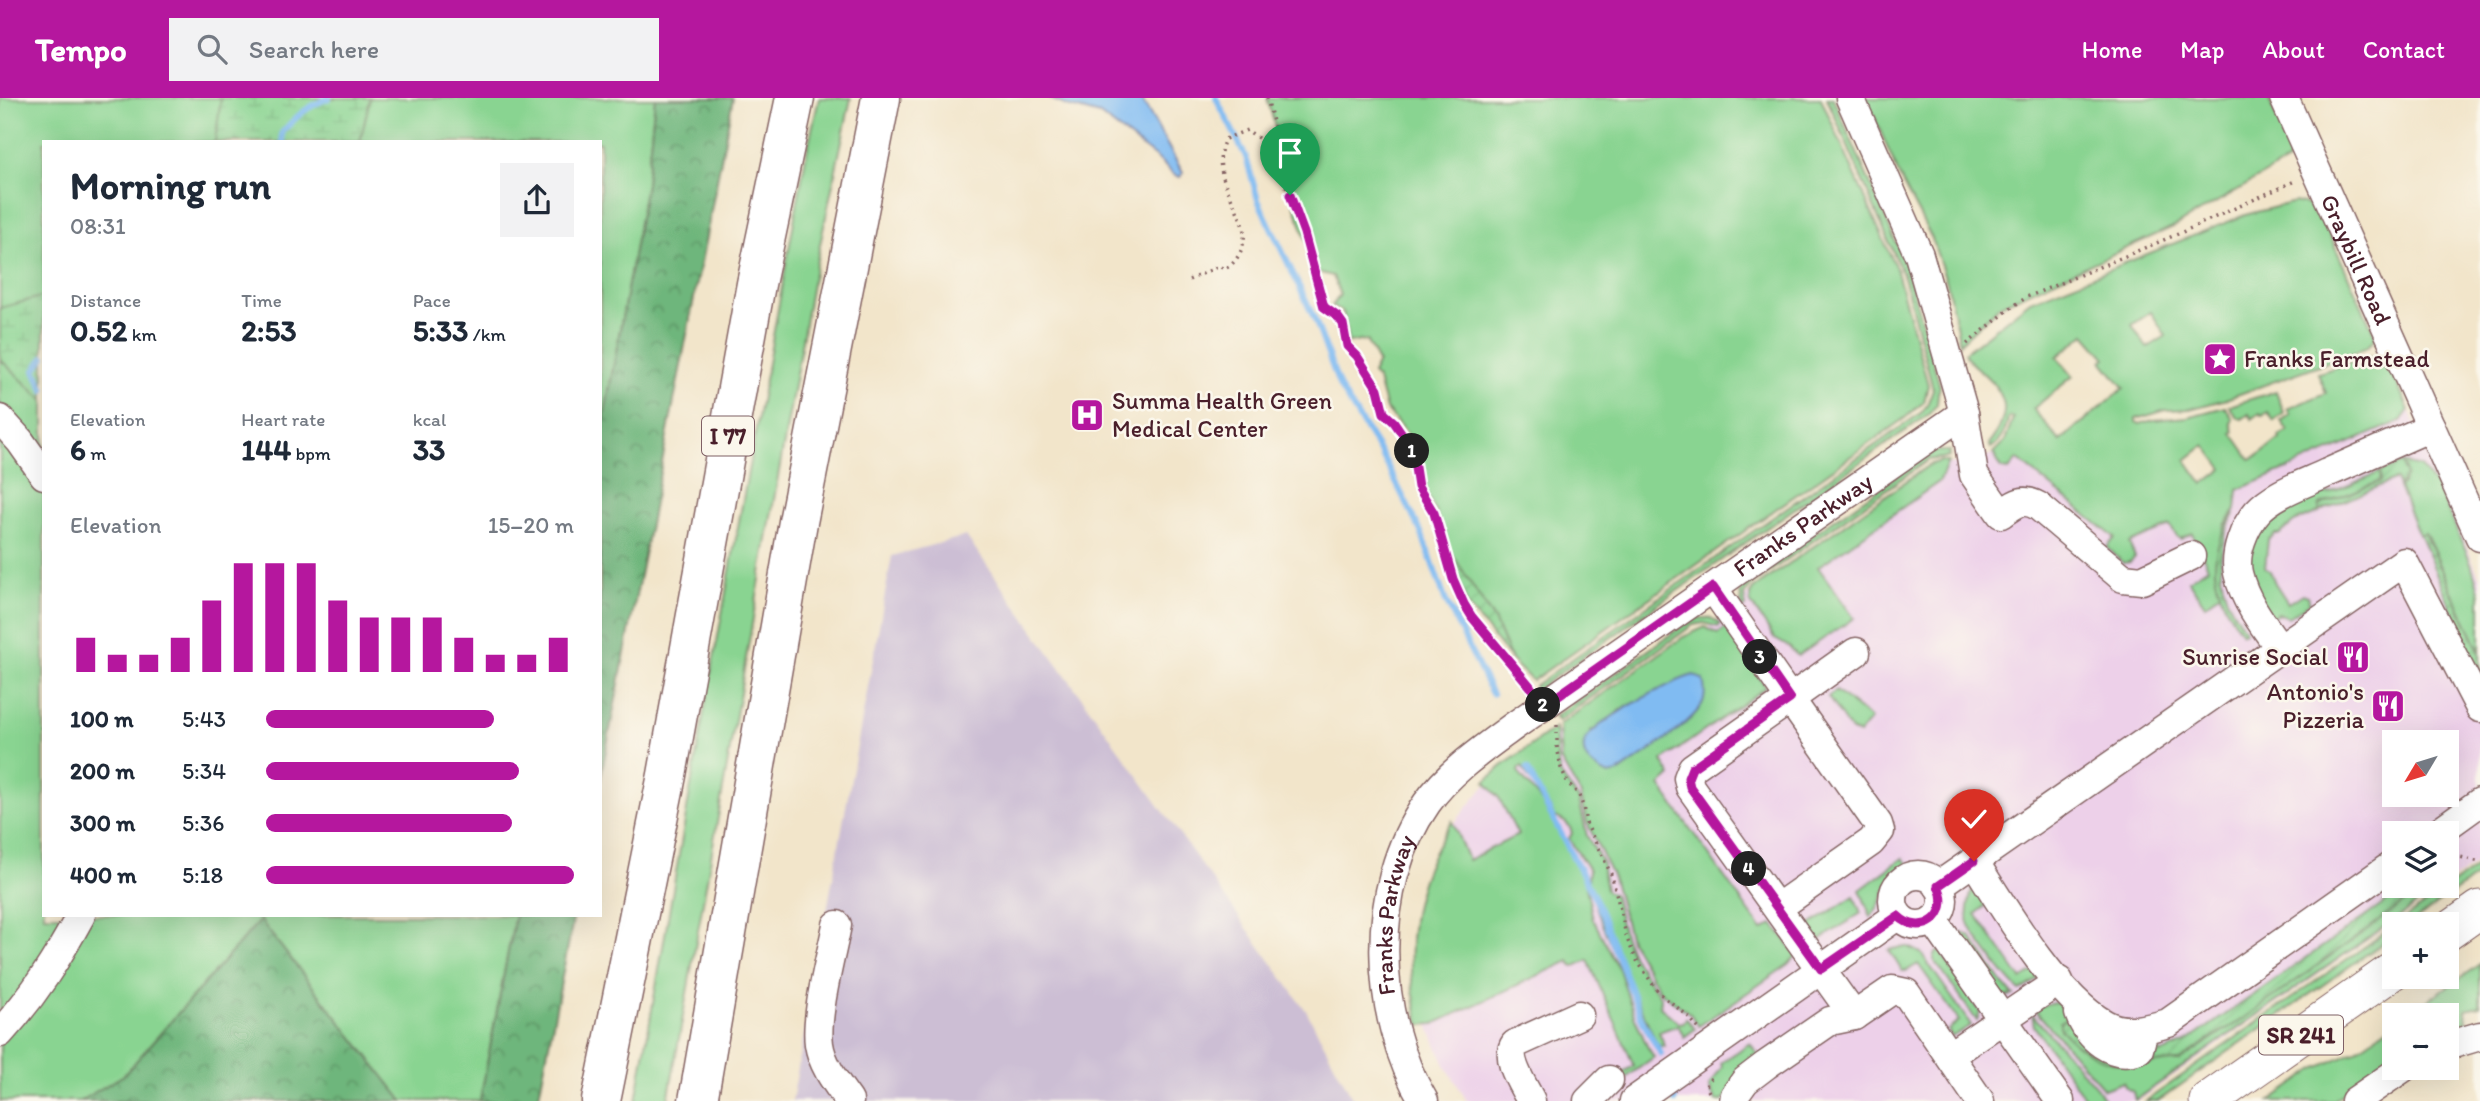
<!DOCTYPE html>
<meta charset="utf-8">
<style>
:root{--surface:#fff;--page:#f2f2f3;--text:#1f2937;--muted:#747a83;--accent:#b5179e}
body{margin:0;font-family:Itim,sans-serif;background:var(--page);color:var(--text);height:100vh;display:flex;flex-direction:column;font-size:26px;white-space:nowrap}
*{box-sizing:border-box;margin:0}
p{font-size:23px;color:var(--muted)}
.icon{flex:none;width:38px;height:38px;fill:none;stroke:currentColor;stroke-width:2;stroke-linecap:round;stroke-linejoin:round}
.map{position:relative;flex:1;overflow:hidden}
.side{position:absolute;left:42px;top:42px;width:560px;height:777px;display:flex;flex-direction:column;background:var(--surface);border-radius:0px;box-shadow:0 7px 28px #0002}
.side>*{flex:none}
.needle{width:46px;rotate:232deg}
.tools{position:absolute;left:2382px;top:632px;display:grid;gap:14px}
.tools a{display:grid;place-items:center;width:77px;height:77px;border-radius:0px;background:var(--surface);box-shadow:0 7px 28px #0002;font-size:35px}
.pin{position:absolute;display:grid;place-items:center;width:60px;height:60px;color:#fff;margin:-72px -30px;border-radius:50% 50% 50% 0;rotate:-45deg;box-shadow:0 0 7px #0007}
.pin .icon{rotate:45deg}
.km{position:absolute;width:35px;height:35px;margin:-18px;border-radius:50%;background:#222;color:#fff;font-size:19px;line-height:35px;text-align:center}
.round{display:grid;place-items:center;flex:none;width:74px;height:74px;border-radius:0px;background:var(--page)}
.overview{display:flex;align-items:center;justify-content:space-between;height:119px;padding:0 28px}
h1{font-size:38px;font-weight:700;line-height:52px}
.stats{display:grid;grid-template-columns:repeat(3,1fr);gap:10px;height:119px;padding:7px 28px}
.stats div{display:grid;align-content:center}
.stats b{font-size:30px;font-weight:700}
.stats small{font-size:19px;font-weight:400}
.stats p{font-size:19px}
.chart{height:196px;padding:14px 28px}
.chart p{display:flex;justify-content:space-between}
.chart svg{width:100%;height:126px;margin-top:7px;stroke:var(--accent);stroke-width:6}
ul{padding:0 28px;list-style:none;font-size:23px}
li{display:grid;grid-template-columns:112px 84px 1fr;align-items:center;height:52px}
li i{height:18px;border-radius:9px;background:var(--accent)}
header{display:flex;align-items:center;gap:42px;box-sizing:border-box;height:98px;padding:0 35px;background:var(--accent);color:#fff}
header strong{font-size:33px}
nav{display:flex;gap:38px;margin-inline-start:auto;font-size:24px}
.search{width:490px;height:63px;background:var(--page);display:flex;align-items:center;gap:18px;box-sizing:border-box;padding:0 24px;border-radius:0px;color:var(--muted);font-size:26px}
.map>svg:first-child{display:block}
.built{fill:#edd0e9;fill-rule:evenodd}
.industrial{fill:#ccbed4}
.grass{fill:#89d491;stroke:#6a7a5e;stroke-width:2;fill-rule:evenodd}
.forest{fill:url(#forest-crowns);stroke:#5c6a53;stroke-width:2}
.wetland{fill:url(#wetland-marsh);stroke:#6a7a5e;stroke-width:2}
.garden{fill:url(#garden-furrows);stroke:#6a7a5e;stroke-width:2}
.water{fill:#80bbf2;stroke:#656d8e;stroke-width:2}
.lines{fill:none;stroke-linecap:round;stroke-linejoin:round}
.stream{stroke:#80bbf2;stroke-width:6}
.minor-casing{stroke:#856463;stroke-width:31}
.major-casing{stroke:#856463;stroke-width:39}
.highway-casing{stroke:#856463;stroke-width:41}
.path{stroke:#856463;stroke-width:3.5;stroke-dasharray:2 5;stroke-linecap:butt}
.minor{stroke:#fff;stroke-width:28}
.major{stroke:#fff;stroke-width:37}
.highway{stroke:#fff;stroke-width:38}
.route-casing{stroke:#fff;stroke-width:14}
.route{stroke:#b5179e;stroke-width:9}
.labels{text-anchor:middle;stroke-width:5;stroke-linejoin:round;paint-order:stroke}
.shield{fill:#fbf7ec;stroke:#7f6065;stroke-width:2}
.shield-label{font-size:23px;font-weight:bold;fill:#4a1f2b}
.street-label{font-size:24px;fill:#4a1f2b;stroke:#fbf7ec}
.poi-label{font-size:24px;fill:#4a1f2b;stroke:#fbf7ec;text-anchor:start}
</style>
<header>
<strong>Tempo</strong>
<div class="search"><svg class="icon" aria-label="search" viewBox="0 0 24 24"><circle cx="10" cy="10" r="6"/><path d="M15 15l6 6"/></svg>Search here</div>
<nav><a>Home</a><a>Map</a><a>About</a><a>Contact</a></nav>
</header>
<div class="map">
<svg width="2480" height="1003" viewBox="0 0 2480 1003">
<defs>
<pattern id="forest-crowns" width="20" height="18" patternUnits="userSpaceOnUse" patternTransform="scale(1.75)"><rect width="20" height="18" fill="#6eb67b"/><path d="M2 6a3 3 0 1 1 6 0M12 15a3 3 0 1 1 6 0" fill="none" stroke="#5c9365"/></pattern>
<pattern id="wetland-marsh" width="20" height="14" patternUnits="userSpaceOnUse" patternTransform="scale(1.75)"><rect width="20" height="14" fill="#89d491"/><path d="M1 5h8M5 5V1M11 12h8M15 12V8" fill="none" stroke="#78b67d"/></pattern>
<pattern id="garden-furrows" width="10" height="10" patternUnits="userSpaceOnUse" patternTransform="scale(1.75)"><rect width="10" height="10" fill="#89d491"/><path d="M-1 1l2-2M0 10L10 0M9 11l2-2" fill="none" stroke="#78b67d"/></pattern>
</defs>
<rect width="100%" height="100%" fill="#fbf7ec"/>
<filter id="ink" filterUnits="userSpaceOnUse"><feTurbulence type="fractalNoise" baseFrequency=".0143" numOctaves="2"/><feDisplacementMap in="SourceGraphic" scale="14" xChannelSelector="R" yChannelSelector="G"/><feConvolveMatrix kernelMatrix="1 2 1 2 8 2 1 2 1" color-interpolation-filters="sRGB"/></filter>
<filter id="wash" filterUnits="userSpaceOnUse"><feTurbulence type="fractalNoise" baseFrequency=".00686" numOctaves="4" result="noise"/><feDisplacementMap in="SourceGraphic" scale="28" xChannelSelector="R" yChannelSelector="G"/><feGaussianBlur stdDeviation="1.57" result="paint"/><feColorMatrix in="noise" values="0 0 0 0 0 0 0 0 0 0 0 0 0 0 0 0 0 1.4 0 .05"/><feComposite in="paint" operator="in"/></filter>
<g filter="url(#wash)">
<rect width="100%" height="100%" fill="#f2e5ca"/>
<path class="built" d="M2409,312L2480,480V763L2447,786L2446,735H2394V788H2445L2138,1003H1467L1444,965L1418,903L1410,840L1427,776L1445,736L1486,687L1526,655L1711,528L1750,495L1932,366H1958L1991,357L2010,342L2128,437ZM2394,644H2446V696H2394Z"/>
<path class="industrial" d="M966,438L1307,914L1354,1003H792L892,458Z"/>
<path class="grass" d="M0,0H655L646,86L600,343V44H44V817H515L480,1003H403L260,822L124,977L80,1003H0Z
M819,0H851L813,180L668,1003H636L702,625L806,58Z
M1267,0H1821L1896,170L1928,287L1924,304L1905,320L1532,583L1511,562L1494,522L1452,456L1447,453L1436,414L1418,379L1416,350L1410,339L1386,311L1378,282L1372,276L1378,264L1366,242L1348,245L1343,214L1332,208L1340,197L1333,178L1317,174L1278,59L1276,32Z
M1827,0H1833L1906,168L1939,285L1937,306L1929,316L1536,592L1534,588L1922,314L1927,307L1933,291L1904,179Z
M1866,0H2268L2293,56L2286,64L2175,128L2000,207L1960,245L1947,185L1932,141L1903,86Z
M2295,104L2307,107L2322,120L2376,239L2367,249L2358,253L2223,302L2190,311L2166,312L2136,321V324L2140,326L2153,322L2187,319L2225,309L2233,321L2231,325L2234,334L2232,335L2250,361L2260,357L2280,341L2279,338L2288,333L2281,323L2291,316L2287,311L2326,295L2318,275L2370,258H2381L2386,261L2409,312L2401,323L2238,392L2236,412L2225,427L2215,472L2220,495L2205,507L2188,482L2208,469L2192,435L2181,441L2177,439L2170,428L2129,445L2135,459L2130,464L2123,465L2107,449L2115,440L2017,361L2009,372L2002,371L1993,355L2005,343L2013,320L2009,319C2005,332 2002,343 1991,350L1989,346C2008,320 2011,302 1987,279C1978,270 1970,267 1964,255L2030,203L2245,117ZM2151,214L2166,238L2147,250L2132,227ZM2085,236L2106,260L2102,263L2124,290L2060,343L2033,311L2073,278L2057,259ZM2205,347L2223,371L2203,386L2186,362Z
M2276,293L2284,315L2274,323L2268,314L2262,317L2260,315L2252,321L2249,316L2242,321L2237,319L2229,308Z
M1938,353H1950L1949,359L1928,362L1752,486L1744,498L1746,509L1742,511L1740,495L1745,484L1925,358Z
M1941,363L1948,364L1940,383L1818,469L1854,520L1798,558L1789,549L1775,541L1750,504V497L1753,491L1929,367Z
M2402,365L2420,369L2438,390L2471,465L2480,496V555L2426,436L2419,437L2399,389L2403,386L2405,371Z
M2380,374L2381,383L2320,407L2319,414L2294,424L2280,436H2275L2268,442L2265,470L2270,473L2275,485L2288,505L2302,496L2307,498L2310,505L2288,519L2277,515L2272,520L2255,495L2248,456L2262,424L2294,401L2330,395Z
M1699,520H1711L1721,526L1718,529L1704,525L1693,527L1558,623L1554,619L1687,525Z
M1705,529L1718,536L1726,530L1766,589L1662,663L1671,678L1660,688L1762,832L1773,826L1797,857L1789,866L1699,928L1690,916L1659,892L1630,842L1613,779L1587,725L1581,697L1561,663L1559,627L1683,539ZM1663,590L1692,620L1618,675L1590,634L1604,627L1619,613Z
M1836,593L1871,621L1859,636L1851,633L1828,599Z
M1555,630L1558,667L1561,677L1579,702L1587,738L1603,766L1602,771L1606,792L1614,797L1624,838L1633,859L1661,900L1660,909L1679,925L1684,924L1686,920L1695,931L1684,939L1678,927L1659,934L1665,948L1661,949L1657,945L1603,829L1588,784L1589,772L1569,741L1572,735C1569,725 1564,723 1554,718C1547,701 1531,686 1522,669L1519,670L1518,674L1542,704L1584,780L1593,821L1619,871L1635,920L1647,948L1654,959L1619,985L1617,977L1634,968L1588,862L1573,869L1569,863L1434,926L1420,927C1401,853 1410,787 1452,723L1468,762L1518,737L1498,698L1485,684L1501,669Z
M1903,760L1909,768C1881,780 1888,799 1871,819L1860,792Z
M2480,767V776L2409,826H2397Z
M1973,787L1986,807L1976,816L2021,881L2032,874L2039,876L2037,882L2020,893C2008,882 1969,835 1968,820C1966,809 1971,798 1973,787Z
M2428,788H2443L2135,1002L2133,994L2126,990L2123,984L2104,991L2034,911C2056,901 2056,902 2074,917L2060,926V932C2075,939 2116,965 2130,967C2147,969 2162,961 2179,963C2234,927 2287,888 2340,849C2369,828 2399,808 2428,788Z
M1854,798L1861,815L1817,844L1806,830Z
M2394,828V837L2158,1003H2146Z
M1962,835L1970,838L2003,886L2014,897L2005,899L2000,897L1958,839Z
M1902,849H1909L1921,855L1971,927L1952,939L1948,932L1959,923L1918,866L1906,873H1902L1889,852Z
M1939,852L1980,914L1977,923L1934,862V858Z
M2480,866V908L2466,911L2467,927L2447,934L2446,917H2407Z
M2032,916L2097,990L2105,1003H2087L2034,928Z
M2394,926V959L2333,1003H2270L2315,971L2355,953Z
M1750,945L1759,958L1723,1003H1715L1709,988L1722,969L1721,965Z"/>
<path class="forest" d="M655,0H733L600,683V343L646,86Z
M515,817H574L538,1003H480Z
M260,822L403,1003H80L124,977Z"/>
<path class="wetland" d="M221,0H370L360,44H215Z
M44,198V303L0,261V210Z"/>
<path class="garden" d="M2402,365L2406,377L2399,389L2396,381L2319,414L2320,407L2381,383L2380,374Z
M2236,412C2219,444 2214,476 2231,509C2235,518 2242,524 2245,533L2242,535C2211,492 2204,457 2236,412Z
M2424,435L2480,555V576L2421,440L2419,437Z
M1447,453L1452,456L1494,522L1511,562L1467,507Z
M2409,788H2427L2239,924L2217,936L2179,963C2166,962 2154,966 2140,967C2109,968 2081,955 2060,931V924L2064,921L2155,940L2160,956L2185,945Z"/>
<path class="water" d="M1049,0H1141L1183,75L1180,79L1174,77L1158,61L1100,17L1067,8Z
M1694,577L1703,582C1705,590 1706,597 1703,604C1694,626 1638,660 1618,675L1609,677C1596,671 1581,663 1584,646C1587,627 1674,581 1694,577Z"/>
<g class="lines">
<path class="stream" d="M1216,0L1246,59L1258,102L1316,224L1340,290L1382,357L1421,434L1445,501L1492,596
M283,44L282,35C296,18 308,8 329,0
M44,259L35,272L44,292
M1527,671L1598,806L1643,924L1661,956
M1675,999V1003"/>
</g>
</g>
<g filter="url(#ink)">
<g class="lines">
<g class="minor-casing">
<g id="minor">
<path id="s1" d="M2284,0L2480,439"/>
<path d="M1964,315L1974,377L2001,416C2015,406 2022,399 2038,408L2123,480L2142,482L2191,458"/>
<path d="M0,321L20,343L44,377"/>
<path d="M1713,490L1790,601L1856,554"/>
<path d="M2280,550C2263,527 2244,502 2238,475C2234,455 2244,429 2257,414C2274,395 2304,386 2327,375C2362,360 2396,344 2431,329"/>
<path d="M2437,735L2480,704"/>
<path d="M1974,763C2003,809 2058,901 2105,926C2124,937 2148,931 2168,925L2394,766"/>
<circle cx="1918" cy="802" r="25"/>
<path d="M1938,788L2404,464L2480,610"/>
<path d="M1777,810L1871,744L1880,733L1878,726L1790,601L1692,670L1688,680L1690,689L1854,918L1892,892L1906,895L1980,1003"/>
<path d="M1933,822L2060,1003"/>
<path d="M837,827C831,858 815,916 819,946C822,967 837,986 849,1003"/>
<path d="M2079,915C2088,940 2112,961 2139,951L2144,932"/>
<path d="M0,935C34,898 57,861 81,817"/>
<path d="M2446,948L2480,938"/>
<path d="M1950,957L2059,883"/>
<path id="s2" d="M1424,1003C1373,918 1368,789 1427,705C1450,673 1483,651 1514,628L1964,315L1919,157L1850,0"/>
<path d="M1531,1003C1524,988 1504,961 1515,946L1579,917"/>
<path d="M1588,1003L1609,982"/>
<path d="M1634,1003L1897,818"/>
<path d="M1734,1003L1735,997L1745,983L1766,967L1830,923L1854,918"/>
<path d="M2355,1003L2403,970"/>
</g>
</g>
<g class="major-casing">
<path id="major" d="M2446,835L2480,811
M2208,1003L2394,872"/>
</g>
<g class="highway-casing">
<path id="highway" d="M601,1003L667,677L756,186L795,0
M698,1003L798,424L881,0"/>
</g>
<path class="path" d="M1267,0L1277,39L1276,62L1304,135L1324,209L1338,219L1343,226L1347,248L1358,258L1378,291L1384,315L1394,324L1411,350L1418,389L1434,415L1453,481L1464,506L1472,519L1531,589
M1189,182L1219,168L1224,171C1238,166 1248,143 1243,129C1235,99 1210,74 1225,41L1247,32L1266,46L1276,62
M1967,246L2012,209L2027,199L2178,136L2297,82
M1557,627V648L1561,670L1568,685L1579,697L1583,708L1586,725L1612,778L1627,841L1636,861L1658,894L1688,918L1699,931
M2451,751L2456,758L2480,764
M1711,980L1706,988L1711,998"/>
<use href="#minor" class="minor"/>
<use href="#major" class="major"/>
<use href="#highway" class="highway"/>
</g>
</g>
<g class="lines" filter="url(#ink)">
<g class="route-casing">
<path id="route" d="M1290,97L1304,135L1324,209L1338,219L1343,226L1347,248L1357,258L1378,291L1384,315L1394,324L1412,350L1418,389L1434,415L1453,481L1464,506L1472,519L1530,588L1543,608L1713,489L1790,601L1692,670L1688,680L1690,689L1821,871L1898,818C1921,840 1953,818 1938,788L1974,763"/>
</g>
<use href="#route" class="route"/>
</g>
<defs>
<g id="sight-square" transform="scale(1.75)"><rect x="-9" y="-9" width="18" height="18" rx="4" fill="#b5179e" stroke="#fbf7ec"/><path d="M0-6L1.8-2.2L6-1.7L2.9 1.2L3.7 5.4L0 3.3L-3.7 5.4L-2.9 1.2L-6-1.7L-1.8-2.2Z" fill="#fff"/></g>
<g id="hospital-square" transform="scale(1.75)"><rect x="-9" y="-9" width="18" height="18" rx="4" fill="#b5179e" stroke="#fbf7ec"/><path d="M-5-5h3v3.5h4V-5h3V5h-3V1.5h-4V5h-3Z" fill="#fff"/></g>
<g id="restaurant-square" transform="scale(1.75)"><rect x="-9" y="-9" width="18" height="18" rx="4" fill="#b5179e" stroke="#fbf7ec"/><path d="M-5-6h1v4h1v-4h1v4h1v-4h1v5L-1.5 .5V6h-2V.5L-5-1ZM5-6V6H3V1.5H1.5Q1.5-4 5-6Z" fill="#fff"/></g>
</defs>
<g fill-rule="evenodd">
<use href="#sight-square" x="2220" y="261"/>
<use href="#hospital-square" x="1087" y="317"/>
<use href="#restaurant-square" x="2353" y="559"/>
<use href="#restaurant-square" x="2388" y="608"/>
</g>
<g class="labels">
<g class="shield">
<rect x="702" y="318.5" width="52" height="39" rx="5"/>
<rect x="2259" y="917.5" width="84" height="39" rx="5"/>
</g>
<g class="shield-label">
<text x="728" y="346">I 77</text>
<text x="2301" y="945">SR 241</text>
</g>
<g class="street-label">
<text dy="8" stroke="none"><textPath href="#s1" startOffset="177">Graybill Road</textPath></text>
<text dy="8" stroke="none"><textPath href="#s2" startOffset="782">Franks Parkway</textPath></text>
<text dy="8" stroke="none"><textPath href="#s2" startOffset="194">Franks Parkway</textPath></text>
</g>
<g class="poi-label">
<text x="2244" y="269">Franks Farmstead</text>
<text x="1112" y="311">Summa Health Green<tspan x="1112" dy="28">Medical Center</tspan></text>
<text x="2328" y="567" text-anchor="end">Sunrise Social</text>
<text x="2364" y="602" text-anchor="end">Antonio's<tspan x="2364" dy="28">Pizzeria</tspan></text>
</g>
</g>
</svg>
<div class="tools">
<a><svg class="needle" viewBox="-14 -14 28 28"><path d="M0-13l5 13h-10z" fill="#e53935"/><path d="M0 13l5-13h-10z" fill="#747a83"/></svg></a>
<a><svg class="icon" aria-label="layers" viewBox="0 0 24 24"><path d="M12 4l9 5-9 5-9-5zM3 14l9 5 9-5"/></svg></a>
<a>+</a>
<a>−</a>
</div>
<div class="pin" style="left:1290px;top:97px;background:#1e9e55"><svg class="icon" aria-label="arrive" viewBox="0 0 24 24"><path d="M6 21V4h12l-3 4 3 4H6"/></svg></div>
<div class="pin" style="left:1974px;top:763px;background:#d93025"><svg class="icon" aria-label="check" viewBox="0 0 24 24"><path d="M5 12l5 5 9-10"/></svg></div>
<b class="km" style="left:1412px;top:353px">1</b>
<b class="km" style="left:1543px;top:607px">2</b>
<b class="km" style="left:1760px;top:559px">3</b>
<b class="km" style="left:1749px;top:771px">4</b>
<section class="side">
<div class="overview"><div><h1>Morning run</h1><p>08:31</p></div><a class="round"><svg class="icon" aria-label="share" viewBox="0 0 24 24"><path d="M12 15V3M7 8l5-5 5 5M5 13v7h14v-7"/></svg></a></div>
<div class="stats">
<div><p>Distance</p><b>0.52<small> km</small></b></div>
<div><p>Time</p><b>2:53</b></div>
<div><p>Pace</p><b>5:33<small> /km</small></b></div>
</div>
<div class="stats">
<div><p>Elevation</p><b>6<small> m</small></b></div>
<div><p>Heart rate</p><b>144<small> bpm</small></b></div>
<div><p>kcal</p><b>33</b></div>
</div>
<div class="chart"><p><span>Elevation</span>15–20 m</p>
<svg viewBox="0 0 160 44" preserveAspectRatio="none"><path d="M5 44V32M15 44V38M25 44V38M35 44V32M45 44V19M55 44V6M65 44V6M75 44V6M85 44V19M95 44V25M105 44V25M115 44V25M125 44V32M135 44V38M145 44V38M155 44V32"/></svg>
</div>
<ul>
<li><b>100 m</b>5:43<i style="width:74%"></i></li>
<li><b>200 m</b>5:34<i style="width:82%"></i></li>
<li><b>300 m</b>5:36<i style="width:80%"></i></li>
<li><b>400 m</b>5:18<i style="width:100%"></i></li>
</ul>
</section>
</div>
